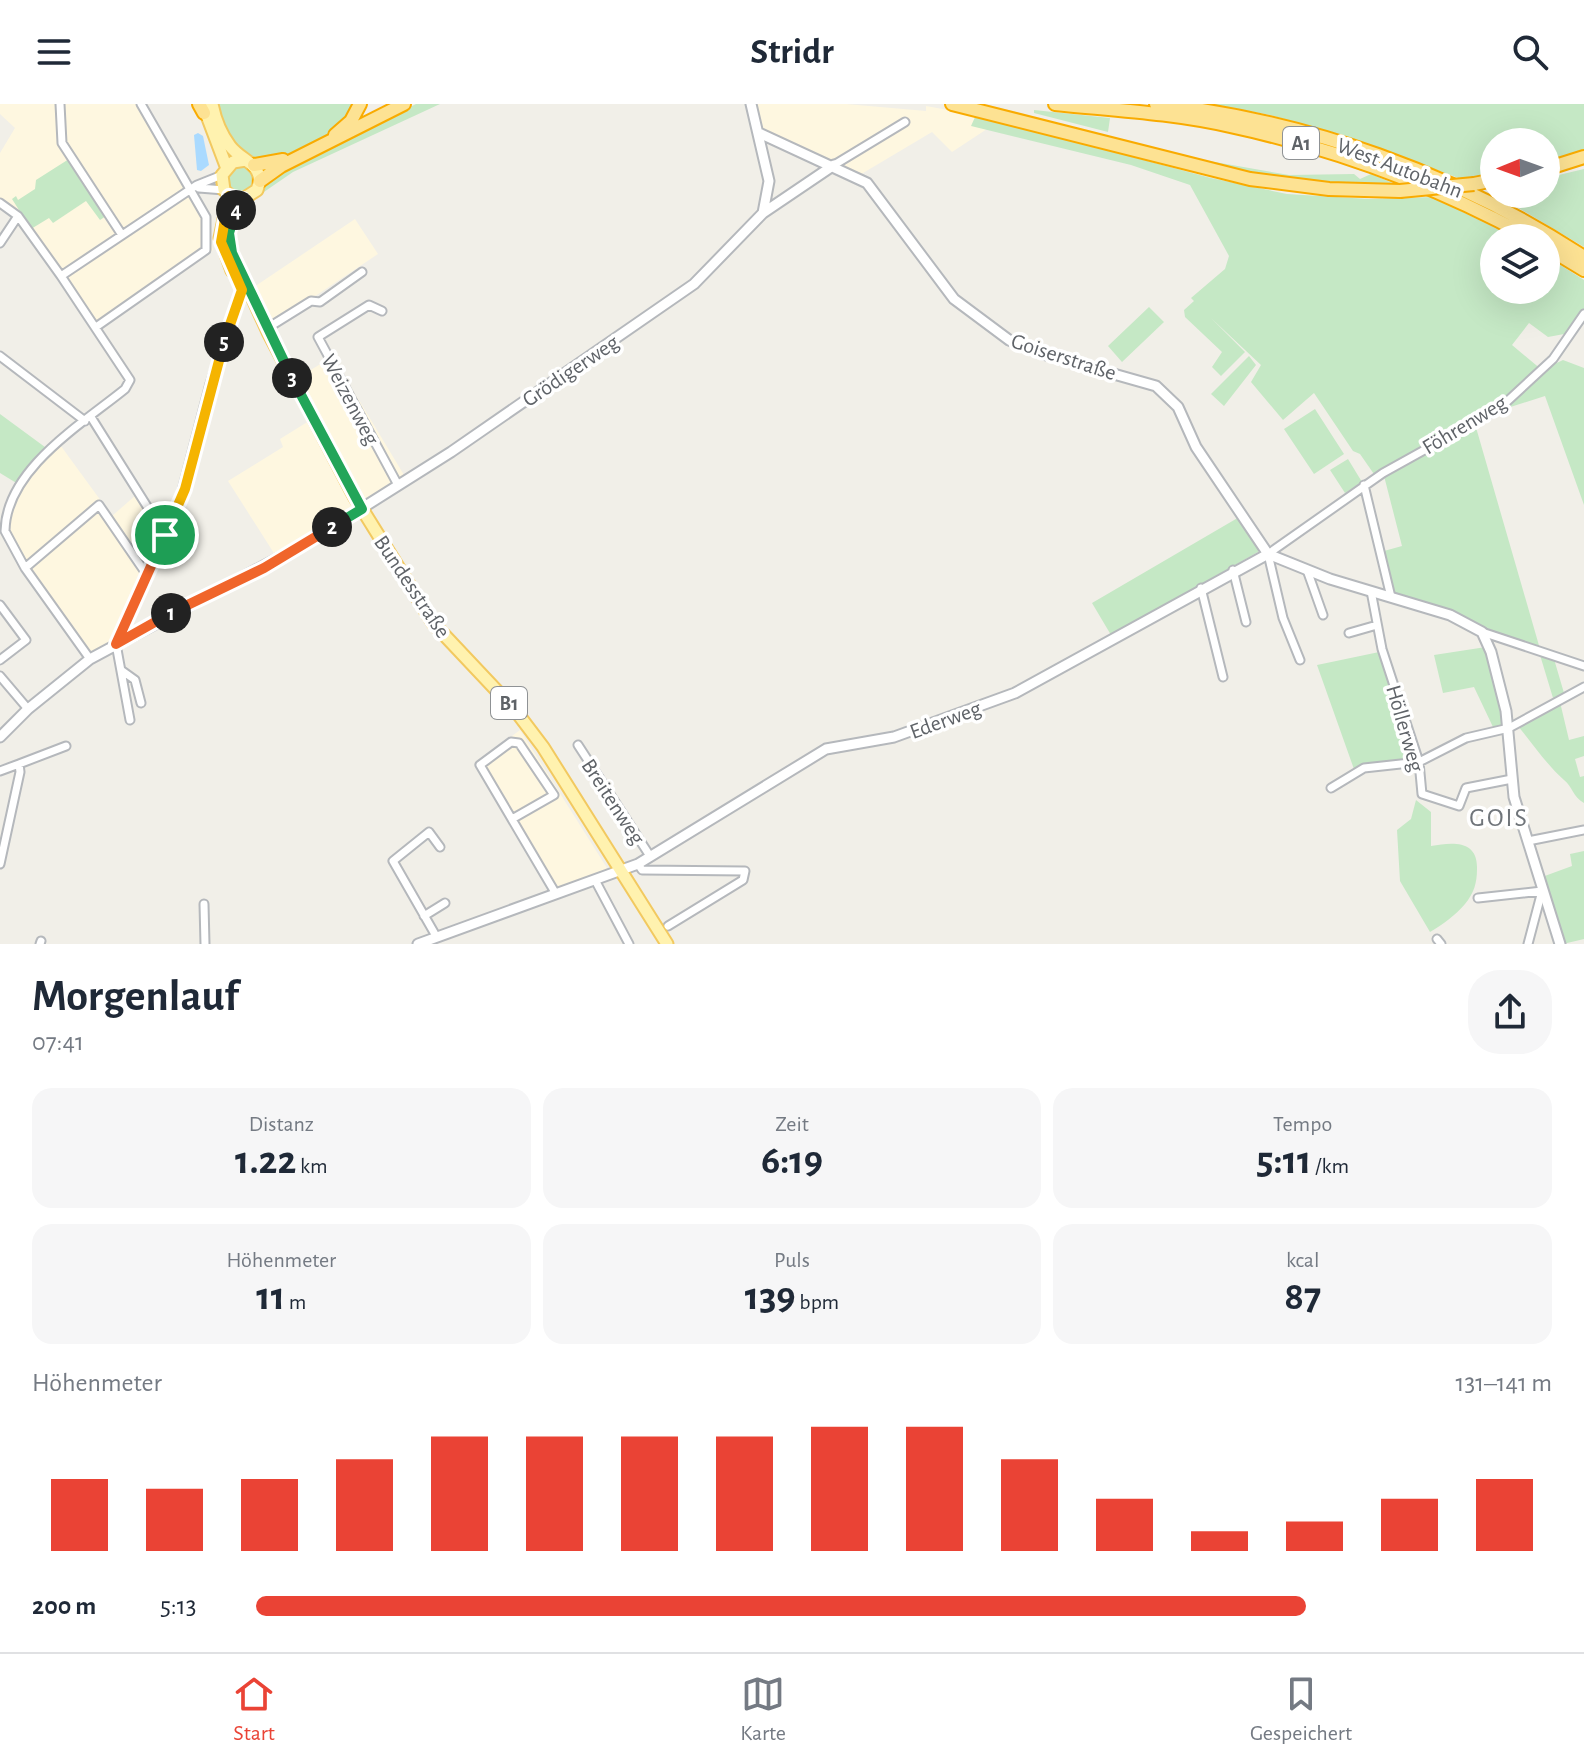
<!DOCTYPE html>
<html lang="de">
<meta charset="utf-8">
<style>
:root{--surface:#fff;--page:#f6f6f7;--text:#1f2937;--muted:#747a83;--line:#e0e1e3;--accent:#ea4335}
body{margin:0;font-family:"Alegreya Sans",sans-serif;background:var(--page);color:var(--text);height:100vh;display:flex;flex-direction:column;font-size:30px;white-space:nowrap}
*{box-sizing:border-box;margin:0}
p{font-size:26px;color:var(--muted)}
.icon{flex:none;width:44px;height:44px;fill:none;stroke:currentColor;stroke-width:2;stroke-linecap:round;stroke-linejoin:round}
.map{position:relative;height:840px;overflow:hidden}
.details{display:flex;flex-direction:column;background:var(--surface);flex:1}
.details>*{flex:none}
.needle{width:52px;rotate:269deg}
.buttons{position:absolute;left:1480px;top:24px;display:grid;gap:16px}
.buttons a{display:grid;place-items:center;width:80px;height:80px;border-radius:50%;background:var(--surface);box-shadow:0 8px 32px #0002;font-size:40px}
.pin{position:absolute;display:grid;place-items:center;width:68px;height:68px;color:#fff;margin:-34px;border:4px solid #fff;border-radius:50%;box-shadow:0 2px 8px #0007}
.km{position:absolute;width:40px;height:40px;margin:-20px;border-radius:50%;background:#222;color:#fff;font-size:22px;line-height:40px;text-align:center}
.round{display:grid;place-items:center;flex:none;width:84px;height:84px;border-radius:32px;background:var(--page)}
.headline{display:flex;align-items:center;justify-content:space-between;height:136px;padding:0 32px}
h1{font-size:44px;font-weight:700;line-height:60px}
.stats{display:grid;grid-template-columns:repeat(3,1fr);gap:12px;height:136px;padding:8px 32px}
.stats div{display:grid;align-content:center;border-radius:20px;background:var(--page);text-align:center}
.stats b{font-size:40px;font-weight:700}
.stats small{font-size:22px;font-weight:400}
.stats p{font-size:22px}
.chart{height:224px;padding:16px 32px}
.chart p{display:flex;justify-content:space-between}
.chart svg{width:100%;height:144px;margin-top:8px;stroke:var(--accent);stroke-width:6}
ul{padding:0 32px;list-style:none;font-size:26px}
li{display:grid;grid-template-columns:128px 96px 1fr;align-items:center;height:60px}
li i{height:20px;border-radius:10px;background:var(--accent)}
header{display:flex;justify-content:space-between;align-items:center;height:104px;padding:0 32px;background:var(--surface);font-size:36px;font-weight:700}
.tabs{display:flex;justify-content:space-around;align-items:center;height:112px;border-top:2px solid var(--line);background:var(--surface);font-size:22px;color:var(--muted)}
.tabs a{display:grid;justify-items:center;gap:4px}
.tabs .active{color:var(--accent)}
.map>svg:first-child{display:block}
.commercial{fill:#fef7e0}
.green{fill:#c5e8c5}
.water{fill:#aadaff}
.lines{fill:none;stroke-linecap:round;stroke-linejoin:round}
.minor-casing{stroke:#b5b8bc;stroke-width:11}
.tertiary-casing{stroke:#b5b8bc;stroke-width:13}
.primary-casing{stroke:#f2c960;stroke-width:15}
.motorway-casing{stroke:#f9ab00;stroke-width:16}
.minor{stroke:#fff;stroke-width:7}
.tertiary{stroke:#fff;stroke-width:9}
.primary{stroke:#fff2af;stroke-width:11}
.motorway{stroke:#fde293;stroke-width:12}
.motorway-bridge-casing{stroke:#f9ab00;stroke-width:16;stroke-linecap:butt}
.motorway-bridge{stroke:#fde293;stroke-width:12}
.split-1-casing{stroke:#fff;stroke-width:16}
.split-2-casing{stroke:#fff;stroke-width:16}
.split-3-casing{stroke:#fff;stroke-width:16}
.split-4-casing{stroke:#fff;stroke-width:16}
.split-5-casing{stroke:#fff;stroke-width:16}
.split-6-casing{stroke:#fff;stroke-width:16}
.split-1{stroke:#f0652b;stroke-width:10}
.split-2{stroke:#f0652b;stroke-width:10}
.split-3{stroke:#22a559;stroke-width:10}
.split-4{stroke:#22a559;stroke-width:10}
.split-5{stroke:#f5b400;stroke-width:10}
.split-6{stroke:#f5b400;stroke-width:10}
.labels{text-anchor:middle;stroke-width:7;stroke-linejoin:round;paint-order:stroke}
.shield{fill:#fff;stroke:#8f9295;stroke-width:2}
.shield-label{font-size:20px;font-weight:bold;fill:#5f6368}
.street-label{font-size:22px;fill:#5f6368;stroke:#fff}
.quarter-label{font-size:26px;letter-spacing:2px;fill:#70757a;stroke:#fff}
</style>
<header><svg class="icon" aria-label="menu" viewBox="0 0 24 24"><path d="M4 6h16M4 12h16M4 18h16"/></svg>Stridr<svg class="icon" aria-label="search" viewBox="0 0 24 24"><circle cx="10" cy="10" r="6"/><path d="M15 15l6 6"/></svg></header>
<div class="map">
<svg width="1584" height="840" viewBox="0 0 1584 840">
<rect width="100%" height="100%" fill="#f1efe8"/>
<path class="commercial" d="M0,0H136L204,118L213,146L100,224L19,110L0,97V49L15,24L0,10Z
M754,0H846L926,7V2L976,11L972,21L987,25L952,48L932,28L858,72L768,33L760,23Z
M355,115L378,150L272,221L254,183Z
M327,256L336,258L404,371L277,454L228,377L283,343L280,335L317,312L296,275Z
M58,338L112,412L136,391L162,431L110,539L111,547L90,561L14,452L2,424L18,380Z
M520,626L607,764L597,772L550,789L476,659Z"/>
<path class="green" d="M216,0H357C343,28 278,71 247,52C229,41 223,19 216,0Z
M416,0H440L293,68L261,90L269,73Z
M1211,0H1584V46L1546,58V38H1494V71L1461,75L1346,32L1270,11Z
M1034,6L1110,14L1108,28L1034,9Z
M976,11L1211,74L1287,90L1369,95L1433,93L1515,134H1494V186H1546V152L1584,176V219L1575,228L1548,233L1529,219L1512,241L1542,266L1563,256L1584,264V401L1545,292L1501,306L1475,320L1540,545C1490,527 1445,504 1394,491L1384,447L1402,442L1383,368L1376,373L1360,350L1353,347L1314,289L1283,316L1251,278L1261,261L1211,214L1245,248L1221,272L1212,263L1222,248L1185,213L1184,206L1194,197L1191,194L1225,165L1229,152L1190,81L1131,61L971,22Z
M69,55L106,112L100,116L86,97L53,119L49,114L31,125L12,95L16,92L18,96L35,85L36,76Z
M1209,57L1289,71L1354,70L1360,75L1371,70L1395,80C1360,81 1229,77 1209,57Z
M225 76a15 15 0 1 1 30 0a15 15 0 1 1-30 0Z
M1584,65V143L1495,90H1546V74Z
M1149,203L1164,218L1122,258L1108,242Z
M1249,252L1256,261L1224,302L1211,290Z
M1315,305L1344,350L1314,370L1284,325Z
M0,310L49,346L18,380L0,369Z
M1348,355L1362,378L1345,389L1330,366Z
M1241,412L1260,441L1258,448L1111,531L1092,499Z
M1486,543L1505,620L1493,623L1474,583L1443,589L1434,551Z
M1384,547L1415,656L1367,662L1355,668L1317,561Z
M1540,551L1554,555L1564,589L1553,594Z
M1560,598L1569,636L1584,632V652L1575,655L1580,673L1584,672V699C1573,693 1572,682 1564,676C1547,661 1533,640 1518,622Z
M1416,696L1431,708V742C1453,738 1478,736 1477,765C1477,779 1474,789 1465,800C1456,811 1442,821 1430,828L1400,777L1397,726L1411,715Z
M1584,747V835L1563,840L1542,773L1572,762L1570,750Z"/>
<path class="water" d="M198,29L203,32L209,61L201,67L197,66L194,31Z"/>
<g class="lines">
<g class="minor-casing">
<path id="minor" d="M60,0L62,39L122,131
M834,61L905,18
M199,84L224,86
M0,99L18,112L61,172
M0,139L18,112
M382,207L369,201L318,233L398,381
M96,223L206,146V113L141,0
M266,225L311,197L320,198L362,168
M0,252L85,317
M91,313L165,431
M1364,381L1391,493
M25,464L99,401L147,471
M1233,466L1246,518
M1307,466L1323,511
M1201,484L1223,573
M1371,487L1382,545L1419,658L1422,690L1459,702L1466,684L1512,675
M0,501L26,536L0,556
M1482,528L1584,562
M1349,529L1377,521
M116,540L130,616
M90,555L25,464L5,427C6,365 82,320 125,285L130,276L61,172L197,81L222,71
M1300,556L1283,514L1268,450L1383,369L1500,304L1553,255L1584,210
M121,566L135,576L141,599
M0,572L28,605
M578,641L650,752
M19,660L66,642
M0,667L19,660L20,668L0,760
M1331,684L1364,664L1419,658L1466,634L1509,624L1584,583
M512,715L554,691L519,639L511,638L480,661L556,790
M1528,737L1584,726
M638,760L642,766L745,767L743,776L668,822
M595,776L629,840
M1478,794L1542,787L1528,840
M204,800L205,840
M424,812L445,799
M436,832L393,757L429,728L440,743
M1437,835L1441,840
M40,840L41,837"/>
</g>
<g class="tertiary-casing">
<path id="tertiary" d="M759,29L867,79L954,195L1009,236L1043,250L1156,282L1178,303L1196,343L1268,450L1330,475L1450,511L1482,528L1491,548L1506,607L1514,693L1560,840
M763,109L834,61
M116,540L179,402L211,280L242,186
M0,633L28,605L90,555L310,437L451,348L694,180L763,109L769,77L751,0
M418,840L638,760L826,645L894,633L1015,589L1268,450"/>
</g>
<g class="primary-casing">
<path id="primary" d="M212,0C215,15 221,30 230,42C242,58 267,61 257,86L243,95L236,107L229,129L232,149L268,228L354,392L433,519L515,606L543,643L667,840
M203,1L226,62
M229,92L220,134L232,167
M233,94L224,86L222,71L233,58L246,56"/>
</g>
<g class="motorway-casing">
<path id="motorway" d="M199,0L204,9
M952,0L1250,75L1329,85L1400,87
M1055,0C1114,6 1173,9 1230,22C1337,45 1436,82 1531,134
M1156,0C1307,16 1457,70 1584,153
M335,31L351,17L360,0
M254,61L283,56
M1546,65L1584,53
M260,77L281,62L404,0
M1474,80L1494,76
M1546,143L1584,166"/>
</g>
<use href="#minor" class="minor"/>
<use href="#tertiary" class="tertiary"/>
<use href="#primary" class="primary"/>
<use href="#motorway" class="motorway"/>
<g class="motorway-bridge-casing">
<path id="motorway-bridge" d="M1400,87L1474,80"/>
</g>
<use href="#motorway-bridge" class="motorway-bridge"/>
</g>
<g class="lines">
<g class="split-1-casing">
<path id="split-1" d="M165,431L116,540L171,509"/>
</g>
<g class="split-2-casing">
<path id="split-2" d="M171,509L264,464L332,423"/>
</g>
<g class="split-3-casing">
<path id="split-3" d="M292,274L362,405L332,423"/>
</g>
<g class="split-4-casing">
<path id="split-4" d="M236,106L229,129L232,149L292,274"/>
</g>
<g class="split-5-casing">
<path id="split-5" d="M224,238L242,186L221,138L229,92L243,95L236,106"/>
</g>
<g class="split-6-casing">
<path id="split-6" d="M165,431L185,385L224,238"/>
</g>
<use href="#split-1" class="split-1"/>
<use href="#split-2" class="split-2"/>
<use href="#split-3" class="split-3"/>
<use href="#split-4" class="split-4"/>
<use href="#split-5" class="split-5"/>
<use href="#split-6" class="split-6"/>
</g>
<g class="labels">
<g class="shield">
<rect x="1283" y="23" width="36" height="32" rx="6"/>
<rect x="491" y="583" width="36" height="32" rx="6"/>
</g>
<g class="shield-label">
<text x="1301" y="46">A1</text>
<text x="509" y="606">B1</text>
</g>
<g class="street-label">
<text transform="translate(1400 63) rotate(21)" y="8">West Autobahn</text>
<text transform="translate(1064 252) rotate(18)" y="8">Goiserstraße</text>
<text transform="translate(570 266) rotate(-34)" y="8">Grödigerweg</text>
<text transform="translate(351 295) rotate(62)" y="8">Weizenweg</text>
<text transform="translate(1464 320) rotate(-31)" y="8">Föhrenweg</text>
<text transform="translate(413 482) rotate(56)" y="8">Bundesstraße</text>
<text transform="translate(945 615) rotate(-20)" y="8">Ederweg</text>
<text transform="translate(1406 624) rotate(74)" y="8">Höllerweg</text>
<text transform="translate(614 697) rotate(57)" y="8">Breitenweg</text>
</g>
<g class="quarter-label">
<text x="1499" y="722">GOIS</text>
</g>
</g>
</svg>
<div class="buttons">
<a><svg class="needle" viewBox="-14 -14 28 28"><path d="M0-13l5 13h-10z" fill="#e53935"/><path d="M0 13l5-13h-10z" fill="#747a83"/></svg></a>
<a><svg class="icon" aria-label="layers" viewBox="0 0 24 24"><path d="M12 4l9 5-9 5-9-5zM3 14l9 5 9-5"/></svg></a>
</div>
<div class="pin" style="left:165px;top:431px;background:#1e9e55"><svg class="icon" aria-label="arrive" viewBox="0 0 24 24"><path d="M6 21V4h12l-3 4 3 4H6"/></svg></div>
<b class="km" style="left:171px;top:509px">1</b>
<b class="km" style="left:332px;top:423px">2</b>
<b class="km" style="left:292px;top:274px">3</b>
<b class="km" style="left:236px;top:106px">4</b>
<b class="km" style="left:224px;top:238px">5</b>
</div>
<section class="details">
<div class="headline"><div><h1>Morgenlauf</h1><p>07:41</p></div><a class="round"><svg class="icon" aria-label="share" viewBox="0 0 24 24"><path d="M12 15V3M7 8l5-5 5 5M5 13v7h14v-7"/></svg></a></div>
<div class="stats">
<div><p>Distanz</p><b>1.22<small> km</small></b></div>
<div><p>Zeit</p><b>6:19</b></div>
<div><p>Tempo</p><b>5:11<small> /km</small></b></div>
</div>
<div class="stats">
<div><p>Höhenmeter</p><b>11<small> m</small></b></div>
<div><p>Puls</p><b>139<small> bpm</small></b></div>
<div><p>kcal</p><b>87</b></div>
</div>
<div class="chart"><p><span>Höhenmeter</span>131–141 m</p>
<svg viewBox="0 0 160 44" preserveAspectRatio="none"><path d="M5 44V22M15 44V25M25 44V22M35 44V16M45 44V9M55 44V9M65 44V9M75 44V9M85 44V6M95 44V6M105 44V16M115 44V28M125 44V38M135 44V35M145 44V28M155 44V22"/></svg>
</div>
<ul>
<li><b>200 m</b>5:13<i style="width:81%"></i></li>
</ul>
</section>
<nav class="tabs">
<a class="active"><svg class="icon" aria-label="home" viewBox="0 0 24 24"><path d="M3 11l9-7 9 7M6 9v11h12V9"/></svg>Start</a>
<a><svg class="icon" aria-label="map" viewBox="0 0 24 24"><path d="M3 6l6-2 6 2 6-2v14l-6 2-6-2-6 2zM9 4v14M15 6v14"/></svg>Karte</a>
<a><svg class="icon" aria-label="saved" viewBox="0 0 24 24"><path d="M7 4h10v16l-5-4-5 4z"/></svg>Gespeichert</a>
</nav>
